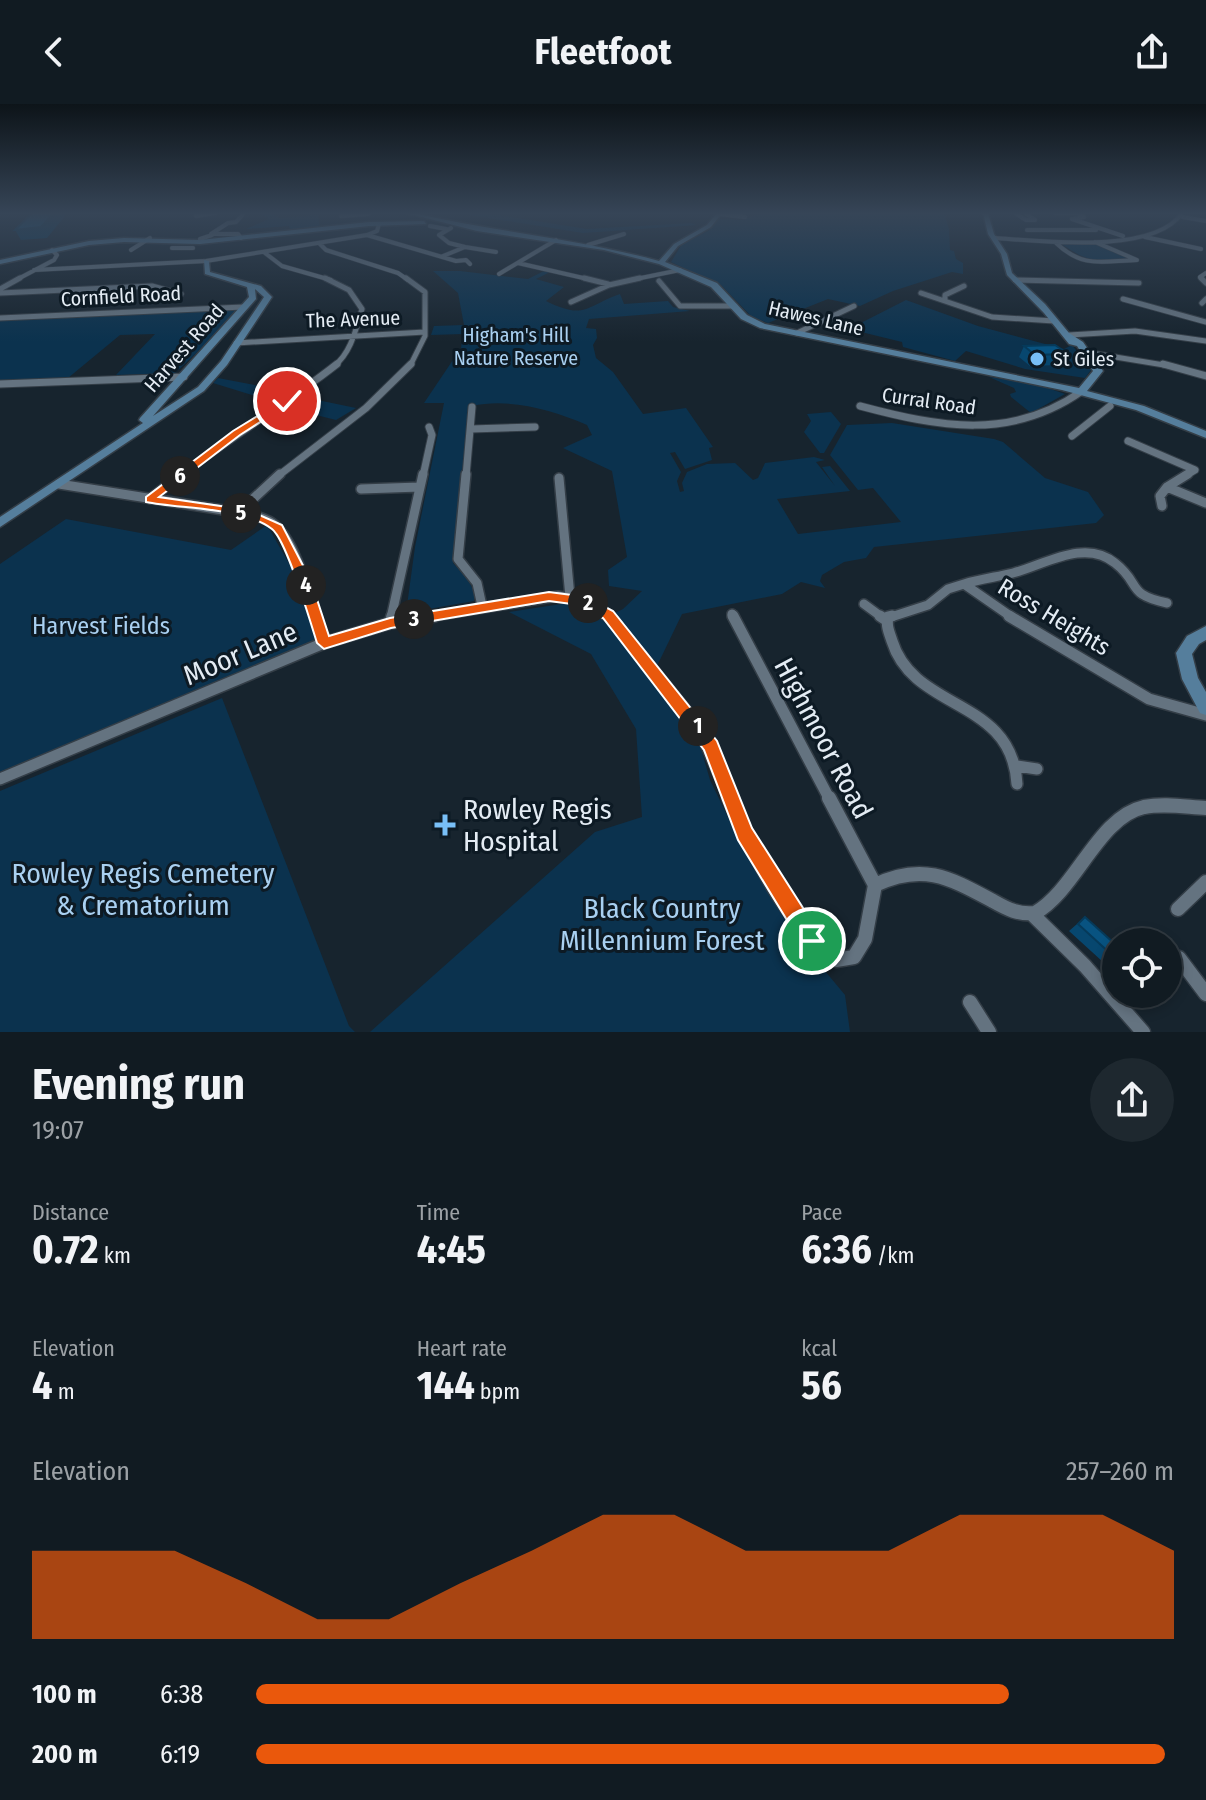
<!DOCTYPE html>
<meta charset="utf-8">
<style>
:root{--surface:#111b22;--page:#1e282f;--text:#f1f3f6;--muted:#9ca1a5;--line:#303940;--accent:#ea580c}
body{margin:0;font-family:"Fira Sans Condensed",sans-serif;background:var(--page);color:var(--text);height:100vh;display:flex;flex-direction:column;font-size:30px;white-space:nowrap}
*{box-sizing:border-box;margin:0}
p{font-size:26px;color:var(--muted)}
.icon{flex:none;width:44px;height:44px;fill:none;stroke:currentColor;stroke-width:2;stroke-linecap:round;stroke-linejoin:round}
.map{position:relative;height:928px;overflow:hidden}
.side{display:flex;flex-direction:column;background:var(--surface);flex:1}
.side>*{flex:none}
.fabs{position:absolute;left:1102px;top:824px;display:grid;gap:16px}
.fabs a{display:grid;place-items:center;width:80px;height:80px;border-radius:50%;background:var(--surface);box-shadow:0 4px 12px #0003,0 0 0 2px var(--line);font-size:40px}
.pin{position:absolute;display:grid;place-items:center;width:68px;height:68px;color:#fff;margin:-34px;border:4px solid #fff;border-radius:50%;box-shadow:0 2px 8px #0007}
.km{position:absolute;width:40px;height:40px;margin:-20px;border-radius:50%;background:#222;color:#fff;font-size:22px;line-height:40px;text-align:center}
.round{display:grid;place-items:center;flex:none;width:84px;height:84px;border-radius:42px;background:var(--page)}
.head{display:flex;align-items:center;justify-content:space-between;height:136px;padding:0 32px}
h1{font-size:44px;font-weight:700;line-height:60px}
.figures{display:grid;grid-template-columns:repeat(3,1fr);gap:12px;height:136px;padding:8px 32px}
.figures div{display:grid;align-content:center}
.figures b{font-size:40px;font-weight:700}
.figures small{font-size:22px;font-weight:400}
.figures p{font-size:22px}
.chart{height:224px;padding:16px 32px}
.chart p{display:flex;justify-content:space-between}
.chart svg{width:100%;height:144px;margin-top:8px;fill:var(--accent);opacity:.7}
ul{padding:0 32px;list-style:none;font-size:26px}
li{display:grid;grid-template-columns:128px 96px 1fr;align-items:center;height:60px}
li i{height:20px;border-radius:10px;background:var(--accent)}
header{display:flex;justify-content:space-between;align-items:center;height:104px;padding:0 32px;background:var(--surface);font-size:36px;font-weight:700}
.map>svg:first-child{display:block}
.green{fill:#0b324e}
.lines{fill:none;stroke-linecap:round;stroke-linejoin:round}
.street-far5-casing{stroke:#343e47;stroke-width:5}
.street-far4-casing{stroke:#343e47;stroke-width:7}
.street-far3-casing{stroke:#343e47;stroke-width:9}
.street-far2-casing{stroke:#343e47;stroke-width:12}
.street-far1-casing{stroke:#343e47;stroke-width:14}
.street-casing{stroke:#343e47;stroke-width:17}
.secondary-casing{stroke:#343e47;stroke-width:3}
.street-far5{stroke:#647380;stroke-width:4}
.street-far4{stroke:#647380;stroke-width:5}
.street-far3{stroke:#647380;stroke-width:7}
.street-far2{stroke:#647380;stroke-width:9}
.street-far1{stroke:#647380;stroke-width:11}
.street{stroke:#647380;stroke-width:14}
.secondary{fill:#557e9c;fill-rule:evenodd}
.wall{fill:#07476f}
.shaded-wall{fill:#063a5a}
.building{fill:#085381;stroke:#063a5a;stroke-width:2}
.route{fill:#ea580c;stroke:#fff;stroke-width:2}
.poi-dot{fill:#78bff7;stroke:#0d1a24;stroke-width:3}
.labels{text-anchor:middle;stroke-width:6;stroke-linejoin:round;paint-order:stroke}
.far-street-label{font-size:20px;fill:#e4ecf4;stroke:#0d1a24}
.far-park-label{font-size:20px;fill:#a9d0f1;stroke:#0d1a24}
.far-poi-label{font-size:20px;fill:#e4ecf4;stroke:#0d1a24;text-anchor:start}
.street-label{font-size:24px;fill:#e4ecf4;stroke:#0d1a24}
.park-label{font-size:24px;fill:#a9d0f1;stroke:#0d1a24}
.near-street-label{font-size:28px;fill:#e4ecf4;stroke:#0d1a24}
.near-poi-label{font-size:28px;fill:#e4ecf4;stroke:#0d1a24;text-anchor:start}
.near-park-label{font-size:28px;fill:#a9d0f1;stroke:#0d1a24}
</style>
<header><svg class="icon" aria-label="back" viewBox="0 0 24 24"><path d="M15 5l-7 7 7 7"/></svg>Fleetfoot<svg class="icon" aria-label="share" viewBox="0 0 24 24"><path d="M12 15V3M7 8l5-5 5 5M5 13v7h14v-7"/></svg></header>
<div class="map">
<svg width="1206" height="928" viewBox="0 0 1206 928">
<rect width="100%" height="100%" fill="#17242e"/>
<path class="green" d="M260,109H272L279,114L318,111L320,124L291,127L289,122L246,125L269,115Z
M457,109H485L587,125L691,119L697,121L583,129Z
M762,109H944L949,125L950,146L954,147L956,155L963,159V170L952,168L893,187L860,202L828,195L768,219L752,213L721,181L671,158L682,140L708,127L719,115L742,116Z
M1060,139H1096L1135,155C1096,157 1092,161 1060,139Z
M546,166L552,167L536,175L564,183L546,197C585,216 584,203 620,190L624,200L668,197L673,203L690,207L589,215L586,224L596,225L597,234L593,241L596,254L613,268L643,310L686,304L713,343L709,344L712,356L685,365L675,348L670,349L681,368L677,377L680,388L684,387L682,379L687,368L707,360L735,359L753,376L758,374L765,359L814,353L825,356L816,358L835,382L822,363L830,362L850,387L777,395L798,430L901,418L873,384L858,386L830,351L847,321L892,319L994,335L1003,338L1045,374L1088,388L1104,411L1096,419L874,443L866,454L844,458L822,471L820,477L825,484L801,478L782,490L682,510L657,562L660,576L654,579L700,641L710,676L741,740L805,843L845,891L850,928H370L595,728L642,713L636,625L591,550L509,508L568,499L605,514L623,505L642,487L609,482L608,466L627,453L612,367L563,344L592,331L587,321C551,305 508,294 472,302L453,459C462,469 477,483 474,497L406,509L415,443L444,299H424L461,244L463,230L431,231L434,222L464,221L458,189L433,167H460L528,175Z
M906,196L978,222L1064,245L1072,241L1091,266L1085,274L1025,265L966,247L955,257L903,243L902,238L849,225Z
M238,205L220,227L175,269L116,271L155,230L120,231L68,274L0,278V216Z
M989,273L1036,280L1065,290L1031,309L1011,293L1010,290L1016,288L1014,284Z
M218,274L291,288L275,298L213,279Z
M303,293L356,304L336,316L288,304Z
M831,308L841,320L824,349H820L804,328L811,317L807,310Z
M66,415L231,446L267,421L291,463L318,532L306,543L0,671V460Z
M222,594L349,922L355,928H0V687Z"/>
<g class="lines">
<g class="street-far5-casing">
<path id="street-far5" d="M1015,109L1026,116H1035L1025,109
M1055,109H1078
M1077,109L1084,113L1072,115L1123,132
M719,110L745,113
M196,112L215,109
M341,112L369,110
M1183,113L1206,117
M430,122L446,125
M1027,126H1096
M367,131L456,157L466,156L470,160
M1145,133L1201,145
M241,134L238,130H211L228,119L236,118L244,109
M995,134C1041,137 1154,151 1182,109
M200,135L212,131
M1055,138C1083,165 1101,157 1137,156L1095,138
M319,139L326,146L398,169L408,176
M588,141L624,130
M465,143L496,148
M172,144H193
M131,146L150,134
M265,149L282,162L331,176
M443,152L465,143L449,139L439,131L451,124
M518,159L592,176
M34,166L206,157L367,131L377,127L379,120
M499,170L556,136
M16,176L54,156L57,151L52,146
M631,176L680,166
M1015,176H1030
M1203,176L1200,173L1206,169"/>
</g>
<g class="street-far4-casing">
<path id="street-far4" d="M325,174L349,186L362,205C356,225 351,249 334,262
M406,174L425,188V232L410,262
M584,174L608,180
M1201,174L1206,179
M1015,176L1139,179
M659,177L680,202H735
M0,185L20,174
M0,189L152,182L181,190
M921,189L992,213L1054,217
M945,195V191L964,182
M1123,195L1206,218
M571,198L609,181L640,174
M1202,199L1206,195
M0,214L243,203
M797,229L854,202
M1069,231L1135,227L1206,237
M236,239L425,228
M1085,248L1170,262"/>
</g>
<g class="street-far3-casing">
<path id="street-far3" d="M1163,260L1206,272
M0,280L184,273
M860,302C939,323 1011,337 1082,287
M471,325L535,323
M1072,332L1110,302
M1128,337L1195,366L1185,372
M180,372C231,333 286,300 337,260
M278,372L366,304L411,260
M423,372L432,331L429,323
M466,372L472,303"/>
</g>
<g class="street-far2-casing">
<path id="street-far2" d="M466,370L458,455L477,479L482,502
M1188,370L1167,383L1206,399
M559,374L570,493
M59,380L248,410C256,412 265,414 272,419C295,435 308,488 316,514
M361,385L420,383
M150,395L182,370
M1162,402L1160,392L1167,383
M239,408L280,370
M964,480C980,475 997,473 1013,469C1044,461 1085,434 1115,459C1142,480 1125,490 1167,499
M864,500L883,514
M732,510L734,514
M391,514L423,370
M422,514L558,492L582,496L610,514
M888,514L928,501L948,485L964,480L1013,514"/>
</g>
<g class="street-far1-casing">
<path id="street-far1" d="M316,512L324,539
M609,512L699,623L730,696
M733,512L830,696
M880,512L886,516
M892,512L888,513C886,522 889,528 892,537C914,608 1012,593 1017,680
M1009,512L1149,595L1206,611
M390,519L392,512
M1017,662L1037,665
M0,675L324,539L390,519L435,512"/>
</g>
<g class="street-casing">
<path id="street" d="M729,694C755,751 785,817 836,856L854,853L865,835L875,781C923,758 950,774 993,797C1007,805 1019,811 1035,809C1076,786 1098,713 1144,703C1165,699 1186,703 1206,704
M829,694L875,781
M1178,805L1206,778
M1032,810L1085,862L1143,928
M1179,854L1206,890
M970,898L989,928"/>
</g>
<g class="secondary-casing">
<path id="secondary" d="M406,109H414C496,128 579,135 659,157L674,140L707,121L717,109H722L711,123L678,142L665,158L717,179L747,211L765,220L1079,284L1093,267L1077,242L1069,240L1044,209L1007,171L1001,150L988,130L983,109H988L994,130L1007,150L1012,169L1045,200L1069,229L1083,238L1103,267L1087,287L1144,302L1206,327V334L1136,306L1062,286L760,224L741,215L711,183L659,160L604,146L477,127Z
M424,117L426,120L369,122L200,140L124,138L89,141L0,160V156L89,137L124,134L200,136L369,118Z
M204,156L209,157L210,168L261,182L272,193L227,261L204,287L0,423V413L143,319L139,316L140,314L249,193L247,183L205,170ZM255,185L264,193L221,257L198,283L153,312L256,195Z
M1206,522V536L1199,540L1192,550L1198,574L1206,588V611L1200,609L1182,575L1176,549L1187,532Z"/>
</g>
<use href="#street-far5" class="street-far5"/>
<use href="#street-far4" class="street-far4"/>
<use href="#street-far3" class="street-far3"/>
<use href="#street-far2" class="street-far2"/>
<use href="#street-far1" class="street-far1"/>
<use href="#street" class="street"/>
<use href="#secondary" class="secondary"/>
</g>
<path class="wall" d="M1024,242L1067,249L1061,259L1058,261L1030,262L1019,253Z
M1085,813L1112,851L1103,858L1069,827Z"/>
<path class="shaded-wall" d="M54,109H64L65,112L47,134L21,136L15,126Z
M1067,249L1061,259L1058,261L1063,250Z"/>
<path class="building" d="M32,109H54L41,123L15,126Z
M1055,241L1067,249L1063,250L1035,251L1024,242Z
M1085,813L1116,841V847L1112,851L1078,820Z"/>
<linearGradient id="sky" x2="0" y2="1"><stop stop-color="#0d1419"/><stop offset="0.46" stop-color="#364557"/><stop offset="1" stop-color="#364557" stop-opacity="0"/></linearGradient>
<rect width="1206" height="238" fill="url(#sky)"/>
<path class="route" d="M287,294L290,299L240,331L159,393L248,406L282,421L311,477L329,532L390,514L549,488L587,493L613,507L717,637L752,724L819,829L822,837L819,844L812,847L804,844L738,736L704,646L603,514L579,501L549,497L391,524L324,545L317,539C310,517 287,437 272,425C244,403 180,405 146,398V393L233,327Z"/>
<g class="poi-dot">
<circle cx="1037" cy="255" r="8"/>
<path d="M441 709h8v8h8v8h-8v8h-8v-8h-8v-8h8z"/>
</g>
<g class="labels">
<g class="far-street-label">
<text transform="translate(121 192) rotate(-3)" y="7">Cornfield Road</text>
<text transform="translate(816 214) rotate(13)" y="7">Hawes Lane</text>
<text transform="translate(353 215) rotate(-2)" y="7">The Avenue</text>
<text transform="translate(184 244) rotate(-49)" y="7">Harvest Road</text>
<text transform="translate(929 297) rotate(8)" y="7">Curral Road</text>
</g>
<g class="far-park-label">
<text x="516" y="238">Higham's Hill<tspan x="516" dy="23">Nature Reserve</tspan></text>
</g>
<g class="far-poi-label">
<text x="1053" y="262">St Giles</text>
</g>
<g class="street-label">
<text transform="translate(1054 513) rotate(31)" y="8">Ross Heights</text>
</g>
<g class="park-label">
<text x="101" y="530">Harvest Fields</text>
</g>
<g class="near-street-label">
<text transform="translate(240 549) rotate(-23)" y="10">Moor Lane</text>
<text transform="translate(824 634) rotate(62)" y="10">Highmoor Road</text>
</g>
<g class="near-poi-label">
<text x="463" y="715">Rowley Regis<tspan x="463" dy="32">Hospital</tspan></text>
</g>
<g class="near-park-label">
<text x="143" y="779">Rowley Regis Cemetery<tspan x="143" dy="32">&amp; Crematorium</tspan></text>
<text x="662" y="814">Black Country<tspan x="662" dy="32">Millennium Forest</tspan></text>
</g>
</g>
</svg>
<div class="fabs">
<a><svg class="icon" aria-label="locate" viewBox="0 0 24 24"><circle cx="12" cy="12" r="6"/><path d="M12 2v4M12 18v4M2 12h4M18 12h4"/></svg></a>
</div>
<div class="pin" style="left:812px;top:837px;background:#1e9e55"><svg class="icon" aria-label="arrive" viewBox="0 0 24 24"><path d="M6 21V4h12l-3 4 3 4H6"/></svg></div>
<div class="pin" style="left:287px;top:297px;background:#d93025"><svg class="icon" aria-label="check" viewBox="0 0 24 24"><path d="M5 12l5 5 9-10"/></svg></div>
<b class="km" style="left:698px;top:622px">1</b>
<b class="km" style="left:588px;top:499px">2</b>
<b class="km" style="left:414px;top:515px">3</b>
<b class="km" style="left:306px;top:481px">4</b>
<b class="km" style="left:241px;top:409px">5</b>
<b class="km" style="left:180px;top:372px">6</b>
</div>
<section class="side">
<div class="head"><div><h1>Evening run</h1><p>19:07</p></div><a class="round"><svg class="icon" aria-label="share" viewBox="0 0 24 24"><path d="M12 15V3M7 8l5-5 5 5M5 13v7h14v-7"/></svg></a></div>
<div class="figures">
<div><p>Distance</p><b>0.72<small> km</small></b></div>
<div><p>Time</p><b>4:45</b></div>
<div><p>Pace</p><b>6:36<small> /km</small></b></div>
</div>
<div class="figures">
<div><p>Elevation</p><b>4<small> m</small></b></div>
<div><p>Heart rate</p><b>144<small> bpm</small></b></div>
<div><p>kcal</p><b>56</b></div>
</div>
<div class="chart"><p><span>Elevation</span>257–260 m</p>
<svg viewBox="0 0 160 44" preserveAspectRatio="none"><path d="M0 44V17L10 17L20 17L30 27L40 38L50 38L60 27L70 17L80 6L90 6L100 17L110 17L120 17L130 6L140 6L150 6L160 17V44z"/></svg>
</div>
<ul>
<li><b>100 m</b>6:38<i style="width:82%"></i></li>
<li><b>200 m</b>6:19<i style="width:99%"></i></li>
</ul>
</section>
